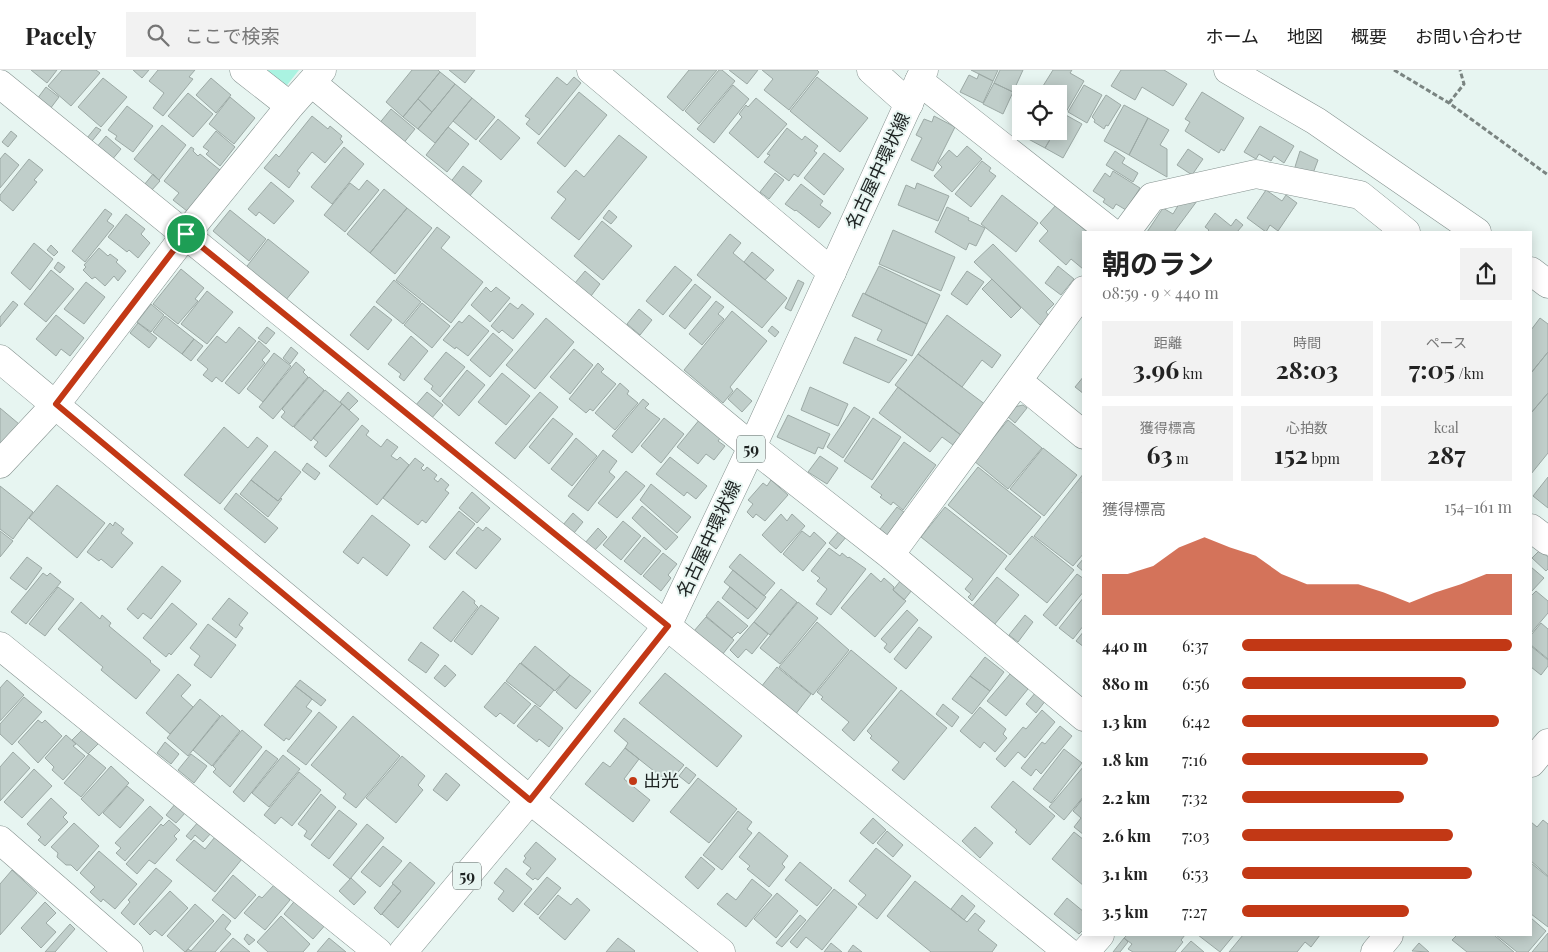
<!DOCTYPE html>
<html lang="ja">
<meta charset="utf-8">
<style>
:root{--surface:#fff;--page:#f2f2f2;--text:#222;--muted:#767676;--line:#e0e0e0;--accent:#c23815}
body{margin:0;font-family:"Playfair Display","Noto Sans JP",serif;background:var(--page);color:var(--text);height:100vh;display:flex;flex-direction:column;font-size:19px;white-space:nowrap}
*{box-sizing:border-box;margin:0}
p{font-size:16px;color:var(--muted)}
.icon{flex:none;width:28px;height:28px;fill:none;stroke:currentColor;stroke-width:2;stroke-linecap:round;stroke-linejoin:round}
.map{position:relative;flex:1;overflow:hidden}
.sheet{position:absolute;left:1082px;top:161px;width:450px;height:705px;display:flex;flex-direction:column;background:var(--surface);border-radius:0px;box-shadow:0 2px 12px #0003}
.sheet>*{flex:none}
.tools{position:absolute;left:1012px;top:15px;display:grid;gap:10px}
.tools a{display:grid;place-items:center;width:55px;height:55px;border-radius:0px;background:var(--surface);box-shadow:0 2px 12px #0003;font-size:25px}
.pin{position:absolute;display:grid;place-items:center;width:42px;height:42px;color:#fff;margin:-21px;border:2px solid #fff;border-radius:50%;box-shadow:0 1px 5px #0007}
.round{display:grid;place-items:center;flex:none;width:52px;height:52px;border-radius:0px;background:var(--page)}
.summary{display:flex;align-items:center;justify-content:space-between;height:85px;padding:0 20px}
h1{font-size:28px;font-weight:700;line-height:38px}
.figures{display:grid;grid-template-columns:repeat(3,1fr);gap:8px;height:85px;padding:5px 20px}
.figures div{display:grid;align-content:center;border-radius:0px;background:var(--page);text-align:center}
.figures b{font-size:25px;font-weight:700}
.figures small{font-size:14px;font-weight:400}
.figures p{font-size:14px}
.chart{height:140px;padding:10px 20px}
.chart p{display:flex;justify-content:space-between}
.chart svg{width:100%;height:90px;margin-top:5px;fill:var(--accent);opacity:.7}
ul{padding:0 20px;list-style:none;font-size:16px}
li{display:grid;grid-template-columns:80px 60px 1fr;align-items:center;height:38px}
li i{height:12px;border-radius:6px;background:var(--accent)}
header{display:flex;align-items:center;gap:30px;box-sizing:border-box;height:70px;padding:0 25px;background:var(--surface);border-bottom:1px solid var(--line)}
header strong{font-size:24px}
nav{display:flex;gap:28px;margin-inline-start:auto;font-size:18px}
.search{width:350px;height:45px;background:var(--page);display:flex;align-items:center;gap:12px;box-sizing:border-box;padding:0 18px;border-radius:0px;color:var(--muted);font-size:19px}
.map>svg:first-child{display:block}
.green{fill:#aaf3e1}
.building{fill:#c0ceca;stroke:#9ca9a5}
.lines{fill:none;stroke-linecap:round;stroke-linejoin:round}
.minor-casing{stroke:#85928f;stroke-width:29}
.major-casing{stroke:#85928f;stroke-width:29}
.path{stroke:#7a8481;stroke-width:3;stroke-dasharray:5 2.5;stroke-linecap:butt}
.minor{stroke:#fff;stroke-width:28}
.major{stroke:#fff;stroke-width:28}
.route-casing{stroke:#fff;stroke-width:10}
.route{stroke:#c23815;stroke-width:6}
.poi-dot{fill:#c23815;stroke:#e7f5f1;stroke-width:2}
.labels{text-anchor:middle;stroke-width:4;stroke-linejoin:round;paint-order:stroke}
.shield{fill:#e7f5f1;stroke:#5a6260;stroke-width:1}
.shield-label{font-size:16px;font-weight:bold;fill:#1e2322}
.street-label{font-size:18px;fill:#1e2322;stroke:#e7f5f1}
.poi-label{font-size:18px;fill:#1e2322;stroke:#e7f5f1;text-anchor:start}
</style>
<header>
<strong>Pacely</strong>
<div class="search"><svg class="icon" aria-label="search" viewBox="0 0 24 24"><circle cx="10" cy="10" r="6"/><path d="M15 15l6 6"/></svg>ここで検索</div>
<nav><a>ホーム</a><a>地図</a><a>概要</a><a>お問い合わせ</a></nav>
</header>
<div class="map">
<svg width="1548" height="882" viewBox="0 0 1548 882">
<rect width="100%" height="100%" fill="#e7f5f1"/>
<path class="green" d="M247,0H299L284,19Z"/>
<path class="building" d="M31,0H57L47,13Z
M62,0H96L100,3L71,36L48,16Z
M133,0H149L142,8Z
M158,0H195L189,7L193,9L163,46L153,38L164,23L149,11Z
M412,0H438L440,2L403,47L386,32Z
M449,0H475L465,13Z
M689,0H717L683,41L667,27Z
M719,0H722L735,11L699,54L685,41Z
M729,0H758L747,14Z
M762,0H817L819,2L789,40L764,20L773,9Z
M971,0H998L993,11Z
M1000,0H1023L1013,22L994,13Z
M1053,0H1072L1070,3L1084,11L1066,42L1059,37V24H1038Z
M1121,0H1164L1187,14L1173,36L1142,17L1135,30L1111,16Z
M440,2L455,14L432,42L418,29Z
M979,4L993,11L983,33L960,22L969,5L977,9Z
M557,7L567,15L574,7L581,13L539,65L526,54L530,49L525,46Z
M817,7L868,48L840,82L790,41Z
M103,8L127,27L101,57L78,37Z
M211,8L231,25L216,43L196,25Z
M994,13L1013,22L1003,44L983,34Z
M455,14L472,28L435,73L418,59Z
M733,15L749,29L714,73L697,59Z
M1084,15L1102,25L1087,53L1068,42Z
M46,17L59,27L50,39L37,29Z
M579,22L607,45L565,97L537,73Z
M1202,22L1244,48L1224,81L1221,79L1219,83L1185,61L1190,52L1185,49Z
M188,23L213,44L193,67L168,46Z
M1106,25L1121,35L1108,56L1106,55L1104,59L1094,52L1095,50L1092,47Z
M230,27L255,48L234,74L209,54Z
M472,28L495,47L476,70L453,51Z
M756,28L787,54L758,88L729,63L742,47L739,44L746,35L748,37Z
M418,29L432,42L418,59L403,47Z
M1124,35L1148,48L1129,85L1104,71Z
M127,36L153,56L133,82L115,69L117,66L108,60Z
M1059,38L1065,42L1059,54Z
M391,39L415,59L402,75L378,55Z
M1064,44L1082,54L1063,88L1045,78L1055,61H1059V54Z
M312,46L328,59L330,56L342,66L340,69L343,72L325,93L312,82L297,101L300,103L289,118L264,98L276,84L279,87Z
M934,46L955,57L933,101L911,90L922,68L916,65L924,49L932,52Z
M1148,48L1169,60L1160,75L1167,79V107L1129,85Z
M498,49L520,68L501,90L479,71Z
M162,55L186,75L159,110L134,89Z
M1260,56L1294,76L1284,93L1274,86L1271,91L1259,84L1256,89L1244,82Z
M96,57L101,60L92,71L87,68Z
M448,57L469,74L447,102L426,85Z
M787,58L802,70L805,66L818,76L814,81L817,83L798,107L794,104L789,111L764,92L770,85L767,84Z
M1021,60V61H1055L1045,78L1019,64Z
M11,61L17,66L8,77L2,72Z
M216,61L235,77L220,96L206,84L209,81L203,77Z
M619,65L647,87L579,170L551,148L566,129L557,122L576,100L584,107Z
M106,66L121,79L111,91L96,78Z
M967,76L982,89L952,122L934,106L942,97L938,93L949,80L957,87Z
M191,77L194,79L193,81L198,86L200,84L220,100L187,141L173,130L179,123L164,111Z
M344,77L364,94L332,134L311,117Z
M1188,79L1203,89L1192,105L1177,95Z
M1115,81L1125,88L1122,93L1138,103L1133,112L1106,95Z
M1300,81L1318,90L1312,106L1294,100Z
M5,83L19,95L0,118V89Z
M824,83L844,99L824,125L804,108Z
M29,89L43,100L34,110L37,112L13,141L0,130V125Z
M982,91L991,98L989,101L996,106L971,137L955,124Z
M463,96L482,111L468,128L449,114Z
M1113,101L1140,118L1126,140L1116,134L1113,139L1103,132L1105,129L1093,121L1105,103L1110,107Z
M775,103L784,110L769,129L760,122Z
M153,104L160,111L151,121L144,115Z
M367,110L379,120L345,162L324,145L350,113L359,120Z
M271,112L294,131L274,154L259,142L256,146L248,139Z
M917,113L949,126L938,151L898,135L906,115L915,119Z
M801,114L823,131L820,135L831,143L819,158L796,140L795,141L785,134Z
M384,119L407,138L370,183L347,164Z
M1266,120L1282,131L1286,125L1297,133L1278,161L1270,155L1266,162L1247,148Z
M1002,125L1038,153L1016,182L981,154Z
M1197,131L1174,162H1147L1163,138L1173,144L1179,134Z
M1056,135L1087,162H1084L1083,199L1071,189L1066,195L1039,171L1048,161L1040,153Z
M947,137L969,148L968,150L985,158L976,176L969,173L966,180L935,162Z
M407,138L432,158L395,204L370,183Z
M105,139L112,144L107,151L114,156L85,192L72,181Z
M230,140L266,169L249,191L213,161Z
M609,140L617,147L611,154L603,148Z
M1215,143L1231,156L1236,149L1243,155L1237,162H1207L1209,160L1205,157Z
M126,144L145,159L141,164L150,173L138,188L129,180L127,182L108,167Z
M602,151L632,176L603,210L574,186Z
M437,157L450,167L441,178L483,212L451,253L396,210Z
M893,160L955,187L941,221L879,194Z
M730,164L741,173L733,183L787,228L762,258L697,205Z
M268,169L309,202L285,231L244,200Z
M34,173L53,189L30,220L11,203Z
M993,174L1054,234L1046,242L1049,246L1040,255L974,192Z
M51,175L58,182L54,186L47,180Z
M99,178L108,186L110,184L118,190L116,192L126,201L118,211L114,206L105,216L95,207L92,209L83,200L86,197L84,195Z
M752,182L774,200L765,210L744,192Z
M58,192L65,197L60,203L54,198Z
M675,196L692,210L663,245L646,231Z
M879,196L940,225L927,254L865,224Z
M1058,196L1074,209L1061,225L1045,213Z
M181,199L204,218L195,229L198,231L178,254L153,234Z
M51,200L74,219L46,252L24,234Z
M585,201L600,214L591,226L575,213Z
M967,201L984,212L967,235L951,224Z
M992,209L1021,238L1011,248L982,219Z
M394,210L421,232L403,254L376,232Z
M798,210L804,213L791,241L785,238Z
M86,212L105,227L84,254L64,239Z
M695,214L711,227L685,259L669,246Z
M486,217L491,222L496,217L510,228L490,252L471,235Z
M207,221L233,242L207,274L181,254Z
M863,223L927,254L912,286L877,270L882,260L852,246Z
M13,231L18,235L0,257V247Z
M716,231L724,237L718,244L724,249L702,275L689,264Z
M422,233L450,256L432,278L404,255Z
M510,233L518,239L522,234L534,244L513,269L502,260L499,263L491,256Z
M151,234L164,245L151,262L137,252Z
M374,236L392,250L368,280L350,265Z
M639,239L652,250L640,265L627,254Z
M732,241L767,271L730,317L733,321L723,333L684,300Z
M56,245L84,268L70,286L61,279L56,286L36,269Z
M469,245L489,261L468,286L456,277L455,279L443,270L459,251L462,253Z
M947,245L1001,285L992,298L982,290L962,317L918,284Z
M165,246L194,269L182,284L153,262Z
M546,248L574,272L535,319L506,295Z
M1540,248L1548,254V282L1531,303V260Z
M138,253L157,268L149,278L130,263Z
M772,256L779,262L775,267L768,261Z
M239,257L256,271L222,312L216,307L212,312L203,305L208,299L197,290L217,266L226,273Z
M267,257L275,263L266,274L258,268Z
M493,263L513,280L490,307L470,290Z
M411,266L428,281L404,311L399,307L401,304L388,294Z
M855,267L907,290L889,313L843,293Z
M194,269L203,276L191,291L182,284Z
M259,271L270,281L262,290L265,293L239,324L225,313Z
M291,277L298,283L290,294L283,288Z
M574,279L593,295L570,324L550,307Z
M446,282L465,297L440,327L431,319L433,316L424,309Z
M1548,282V323L1531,343V303Z
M274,283L291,296L263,332L247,319Z
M918,284L986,335L962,366L895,315Z
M296,292L305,300L303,302L308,307L273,349L259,337Z
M598,293L604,299L601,302L616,314L593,341L590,339L586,343L569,329Z
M467,300L485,315L459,346L442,331Z
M502,303L530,326L506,355L478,332Z
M1084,306V324L1075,317Z
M309,307L324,320L293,357L281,347L285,342L282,339Z
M620,313L629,321L627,324L638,333L615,360L595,343Z
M810,317L848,334L838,356L801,340Z
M898,317L961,365L953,375L942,367L930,382L879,343Z
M737,318L752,331L742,342L728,329Z
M325,320L342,334L311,371L294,357Z
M348,322L358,331L349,340L340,332Z
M427,322L443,335L431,349L415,336Z
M540,322L558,337L515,389L495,373Z
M1548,323V383L1531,404V343Z
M643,329L649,334L645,338L660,349L632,383L612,366Z
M342,334L359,349L326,387L314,377L318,372L313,368Z
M1023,335L1027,338L1015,353L1007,346L1014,337Z
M854,337L870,347L843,388L827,377Z
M0,338L19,354L2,375L0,373Z
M788,345L830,364L823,379L818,377L815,384L777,367Z
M553,348L573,364L549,394L529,377Z
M664,348L684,364L661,393L641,376Z
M873,348L901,367L872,410L844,391Z
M700,349L721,367L718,371L725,376L714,390L706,384L698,394L677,377Z
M1008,350L1042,378L1008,419L974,391Z
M362,355L369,361L366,365L381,377L387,369L398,377L391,386L397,390L400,387L409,395L377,435L329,396Z
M224,357L248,378L257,367L268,376L220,434L184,405Z
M576,368L597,386L572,416L551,399Z
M904,372L936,395L903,440L893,432L891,435L880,427L882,425L871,417Z
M1043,378L1077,405L1044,446L1010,419Z
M603,380L617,391L609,402L615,407L588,441L568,426Z
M275,381L301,402L278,431L251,410Z
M820,386L838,398L827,414L808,402Z
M670,387L707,416L696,429L687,422L684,426L656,404Z
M415,388L424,395L421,398L424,401L427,397L437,405L434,409L438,412L441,408L449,415L445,420L449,423L426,453L422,450L418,455L383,428Z
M307,393L320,403L315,410L302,400Z
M978,397L1041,447L1010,485L948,435Z
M626,401L645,416L617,448L598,433Z
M1084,403V420L1082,423L1084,424V483L1073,496L1034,466Z
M1548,407V438L1533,426Z
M251,410L278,431L281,428L282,429L268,447L240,424Z
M771,410L788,425L765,451L756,444L753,448L747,442L753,434L748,430L763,413L767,416Z
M651,414L691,447L677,463L640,430Z
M57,415L105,453L77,488L29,448Z
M0,416L33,442L13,469L0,459Z
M472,422L490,438L477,453L459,438Z
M236,423L278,458L265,473L224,439Z
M642,436L678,467L666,480L632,448Z
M897,437L904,442L887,465L880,459Z
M945,437L1007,486L972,531L968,527L971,524L965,519L973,509L921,467Z
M459,441L475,454L445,490L429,477Z
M573,443L583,452L574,463L563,455Z
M781,444L787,451L792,444L805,456L781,483L762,465Z
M372,445L410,475L387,506L363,487L358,494L343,482Z
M623,451L641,466L621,490L603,475Z
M115,452L124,459L121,463L133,473L112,498L101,489L99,491L87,482L110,453L113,456Z
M478,457L483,461L486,457L501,469L476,499L456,483Z
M598,458L607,467L594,481L585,473Z
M0,461L13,471L0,487Z
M802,461L810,467L814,462L826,473L803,501L783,484Z
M839,461L847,466L836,479L829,473Z
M1032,466L1074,500L1047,533L1005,499Z
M644,467L661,481L641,505L624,491Z
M829,478L840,486L842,483L848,488L849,487L866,499L831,545L816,534L827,519L817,511L820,508L811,501Z
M1540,480L1548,487V499L1546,501L1532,488Z
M663,483L677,494L668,505L671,508L661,521L643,506Z
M740,484L775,513L764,526L729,497Z
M27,487L42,498L26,520L10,508Z
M1084,488V502L1077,496Z
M162,496L181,511L151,549L143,543L138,549L127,539Z
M1531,497L1544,508L1531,522Z
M733,500L766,527L757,539L724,512Z
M43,503L47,506L50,503L61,512L26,554L11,542Z
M871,503L881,512L884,508L894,517L893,520L906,531L875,567L841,538Z
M1077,504L1084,509V521L1056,556L1043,545Z
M997,507L1019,525L994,555L972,537Z
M901,510L912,520L904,530L893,520Z
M58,517L74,529L45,566L29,554Z
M730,517L757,539L748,549L722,528Z
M781,519L797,532L770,565L754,552Z
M463,521L475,531L474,533L478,537L451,572L433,558Z
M1536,521L1548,531V543L1531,563V526Z
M1084,527V555L1073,569L1059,558Z
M229,528L248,543L239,555L243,558L236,568L212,549Z
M718,531L748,556L740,564L738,562L732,568L706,546Z
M81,532L100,549L102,545L111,553L109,556L151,591L150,592L160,600L136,629L101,600L103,597L58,559Z
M798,532L818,548L780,594L760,578Z
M172,533L197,554L171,585L169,583L166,587L143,568Z
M481,535L499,548L472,585L454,571Z
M907,540L918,550L890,583L884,578L887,574L881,569Z
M1025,545L1033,552L1018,572L1009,565Z
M706,547L734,570L722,585L694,561Z
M754,552L768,564L752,584L746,579L738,588L730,580Z
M817,552L849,580L813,625L779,597Z
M1541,553L1548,559V589L1531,575V565Z
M208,554L236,575L211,608L194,595L200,586L190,578Z
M919,557L932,567L906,599L894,589Z
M1084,561V577L1076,571Z
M421,572L439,585L426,603L408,590Z
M535,576L570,605L555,621L521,593Z
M1531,576L1548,590V596L1541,605L1531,597Z
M851,580L897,618L854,671L842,660L849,652L821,629L823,627L817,622Z
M985,587L1004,602L990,621L970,606Z
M520,593L554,620L540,637L506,611Z
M445,595L456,605L445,617L434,608Z
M777,597L811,624L795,645L761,617Z
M665,603L742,666L717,697L639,633Z
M178,604L191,615L181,626L193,637L170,664L146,643Z
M1010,604L1028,619L1006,646L987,631Z
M570,605L591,621L576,639L556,622Z
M970,606L990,621L972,644L952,629Z
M7,610L24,625L0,651V618Z
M300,610L326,630L321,636L295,616Z
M505,612L531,634L514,654L500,643L496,647L484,637Z
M295,616L312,629L306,637L312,641L289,670L286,668L284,671L264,655Z
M901,620L947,658L904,710L892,700L899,692L870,668L872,666L867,661Z
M1036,622L1046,630L1036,643L1026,634Z
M24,627L42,642L12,675L0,664V654Z
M200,629L220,646L188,686L167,668Z
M943,634L959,647L952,657L936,644Z
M535,635L563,658L549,677L539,669L537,672L517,656Z
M980,637L1006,659L1003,664L1007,668L995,682L984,672L980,678L960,661Z
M1042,640L1055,652L1025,688L1018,682L1005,697L996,689L1023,657L1026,659Z
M319,642L337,657L306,695L287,681Z
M222,645L240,661L212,696L193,680Z
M353,646L400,686L356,738L343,728L346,724L311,695Z
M624,648L684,695L669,713L625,678L628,673L614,661Z
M38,650L42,653L45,650L62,666L38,693L18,672Z
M1060,656L1072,666L1041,704L1036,699L1031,706L1021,698L1042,672L1045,674Z
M84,658L99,673L88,684L72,670Z
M242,660L262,677L230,717L213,702L216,699L213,696Z
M66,665L76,674L73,676L85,686L63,710L52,700L54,697L45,688Z
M165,672L179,684L171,694L157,683Z
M625,678L639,689L624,709L650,730L633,752L585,714L603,692L610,697Z
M1064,679L1082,693L1051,733L1033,719Z
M266,680L278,689L244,732L233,722Z
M13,682L30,698L0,731V697Z
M89,684L106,698L81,727L64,713Z
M191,684L207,696L194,713L178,700Z
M283,685L300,699L269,737L252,723Z
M402,686L425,706L418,715L423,720L396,753L366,728Z
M111,696L129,713L99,746L81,729Z
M1084,696V726L1064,750L1049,737Z
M686,697L696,705L689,714L679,706Z
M34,699L52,716L22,748L4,732Z
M299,702L321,720L292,756L281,747L275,754L264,745Z
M446,703L460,715L447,731L433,720Z
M698,708L737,739L709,773L670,742Z
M1013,711L1055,746L1030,775L1015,762L1017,760L991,737Z
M127,716L144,730L120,758L103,743Z
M321,724L336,737L310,770L304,766L307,761L298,754Z
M1084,727V765L1074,757L1081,748L1073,741Z
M51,728L67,743L63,747L68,752L45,776L38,770L41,767L27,754Z
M176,733L186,742L176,753L166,745Z
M150,736L163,748L125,791L116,783L121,778L115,773Z
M339,740L357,754L329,789L311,775Z
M738,741L752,752L747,759L752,763L722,800L703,785Z
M873,748L886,760L873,774L860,763Z
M169,750L180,760L174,766L177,769L155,794L149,790L137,804L126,794L161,754L163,756Z
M1543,750L1548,754V806L1531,791V752L1537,757Z
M199,751L212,762L203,772L195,765L191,770L186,766Z
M74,753L99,776L77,801L71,795H66L57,787L58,783L51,777Z
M367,754L384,768L350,809L333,795Z
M975,757L993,773L980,788L962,771Z
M887,761L903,775L893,787L877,773Z
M759,762L788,786L782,794L785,797L769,817L747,799L750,796L739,787Z
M1074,762L1084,770V816L1052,789Z
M215,767L242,789L215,822L176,790L194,770L205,779Z
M536,772L556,789L538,810L535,808L533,810L526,804L531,798L523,792L526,788L524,786Z
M383,776L402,791L380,817L361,802Z
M876,778L911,806L877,849L858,834L866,825L849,811Z
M99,781L137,814L115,839L103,829L101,832L90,822L95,817L80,803Z
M701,787L715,799L698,819L685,807Z
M410,792L435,813L398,858L382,844L401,821L392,813Z
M800,792L832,818L817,836L785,810Z
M1531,793L1548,807V857L1531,844Z
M156,798L172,811L134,855L121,843L130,832L128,830Z
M506,798L532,819L513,842L498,829L504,821L494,813Z
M12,800L37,823L0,865V814Z
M233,805L256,825L235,849L212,830Z
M547,807L561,818L538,845L524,834Z
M351,808L366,822L354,835L339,821Z
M752,809L772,825L746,857L717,834L727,823L736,830Z
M915,811L967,852L975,843L985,851L978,860L997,875L992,882H931L887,846Z
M393,814L401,821L381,845L374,838Z
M274,815L290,830L265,860L244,843L259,826L262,828Z
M834,819L857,837L822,880L806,867L797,878L790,872Z
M170,821L188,838L162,866L155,860L150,865L139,854Z
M777,823L798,841L776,868L754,849Z
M558,825L571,835L577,828L590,840L565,870L539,848Z
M962,825L975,836L964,850L951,839Z
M297,828L327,853L313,869L284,844Z
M1067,828L1084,842V859L1079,864L1054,844Z
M45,832L56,843L46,853L56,862L41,878L21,858Z
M195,834L214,851L185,882L167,866Z
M223,844L231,851L225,859L231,864L215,882H186L188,879L191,881Z
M800,845L806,850L782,877L776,873Z
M281,846L310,874L303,882H268L257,872Z
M1531,848L1546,861L1528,882H1517L1496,865H1531Z
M70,854L75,859L55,882H45Z
M1548,863V882H1532Z
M247,864L255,870L249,875L244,869Z
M1127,865H1185L1181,870L1183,872L1175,882H1133L1128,879L1132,874L1124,868Z
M1198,865H1234L1220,882Z
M1243,865H1320L1311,877L1305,872L1297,882H1229Z
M1457,865H1494L1514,882H1467L1452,870Z
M233,868L250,882H220Z
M329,868L346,882H317Z
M618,868L635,881L634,882H606Z
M1124,868L1128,872L1120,882H1113Z
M1191,871L1204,882H1181Z
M831,873L842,882H824Z
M1419,873L1429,882L1412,881Z
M853,875L862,882H848Z"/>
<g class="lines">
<g class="minor-casing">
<path id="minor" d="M244,0L290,36
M591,0L832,202
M871,0L909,34
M1228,0L1316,51L1477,162
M919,11L1111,162
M312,13L752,377L890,485L1084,647
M0,14L1068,882
M1126,162L1152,127L1256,104L1360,125L1406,162
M1531,201L1548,214
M0,289L530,730L721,882
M1018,311L1084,365
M0,394L56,334L186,164L290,36L322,0
M1531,458L1548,471
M890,485L1084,220
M0,576L378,882
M1531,693L1548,673
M0,770L129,882
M1085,882L1100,865
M1375,882L1389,865"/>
</g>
<g class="major-casing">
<path id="major" d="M403,882L530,730L667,556L752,377L924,0"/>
</g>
<path class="path" d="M1394,0L1449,33L1548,105
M1449,33L1464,14L1460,0"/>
<use href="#minor" class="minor"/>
<use href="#major" class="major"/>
</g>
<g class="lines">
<g class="route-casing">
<path id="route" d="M186,164L668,556L530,730L56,334Z"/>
</g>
<use href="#route" class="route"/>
</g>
<circle class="poi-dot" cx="633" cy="711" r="5"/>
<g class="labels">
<g class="shield">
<rect x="737" y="365.5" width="28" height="27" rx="4"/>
<rect x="453" y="792.5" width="28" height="27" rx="4"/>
</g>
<g class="shield-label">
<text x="751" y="385">59</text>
<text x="467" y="812">59</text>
</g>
<g class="street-label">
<text transform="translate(878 101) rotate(-65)" y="6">名古屋中環状線</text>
<text transform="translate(709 469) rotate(-65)" y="6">名古屋中環状線</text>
</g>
<g class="poi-label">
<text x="643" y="717">出光</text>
</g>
</g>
</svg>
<div class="tools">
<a><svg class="icon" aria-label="locate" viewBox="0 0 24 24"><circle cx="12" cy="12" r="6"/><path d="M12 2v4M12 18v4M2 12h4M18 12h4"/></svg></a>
</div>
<div class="pin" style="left:186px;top:164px;background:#1e9e55"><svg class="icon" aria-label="arrive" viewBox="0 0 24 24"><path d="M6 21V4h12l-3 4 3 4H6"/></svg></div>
<section class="sheet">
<div class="summary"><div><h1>朝のラン</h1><p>08:59 · 9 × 440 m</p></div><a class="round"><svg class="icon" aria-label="share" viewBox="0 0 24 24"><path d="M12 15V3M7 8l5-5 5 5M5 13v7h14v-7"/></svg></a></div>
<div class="figures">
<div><p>距離</p><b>3.96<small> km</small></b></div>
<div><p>時間</p><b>28:03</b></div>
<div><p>ペース</p><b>7:05<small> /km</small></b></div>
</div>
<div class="figures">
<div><p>獲得標高</p><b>63<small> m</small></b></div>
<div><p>心拍数</p><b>152<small> bpm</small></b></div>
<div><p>kcal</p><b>287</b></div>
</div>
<div class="chart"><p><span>獲得標高</span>154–161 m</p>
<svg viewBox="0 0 160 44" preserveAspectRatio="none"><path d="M0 44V24L10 24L20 20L30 11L40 6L50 11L60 15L70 24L80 29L90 29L100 29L110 33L120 38L130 33L140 29L150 24L160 24V44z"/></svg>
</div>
<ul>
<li><b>440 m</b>6:37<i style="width:100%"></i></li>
<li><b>880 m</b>6:56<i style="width:83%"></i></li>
<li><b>1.3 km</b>6:42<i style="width:95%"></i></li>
<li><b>1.8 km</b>7:16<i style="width:69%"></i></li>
<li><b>2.2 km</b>7:32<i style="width:60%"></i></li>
<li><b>2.6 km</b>7:03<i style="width:78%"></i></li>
<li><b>3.1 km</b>6:53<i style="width:85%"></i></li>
<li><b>3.5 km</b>7:27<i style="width:62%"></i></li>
</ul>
</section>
</div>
